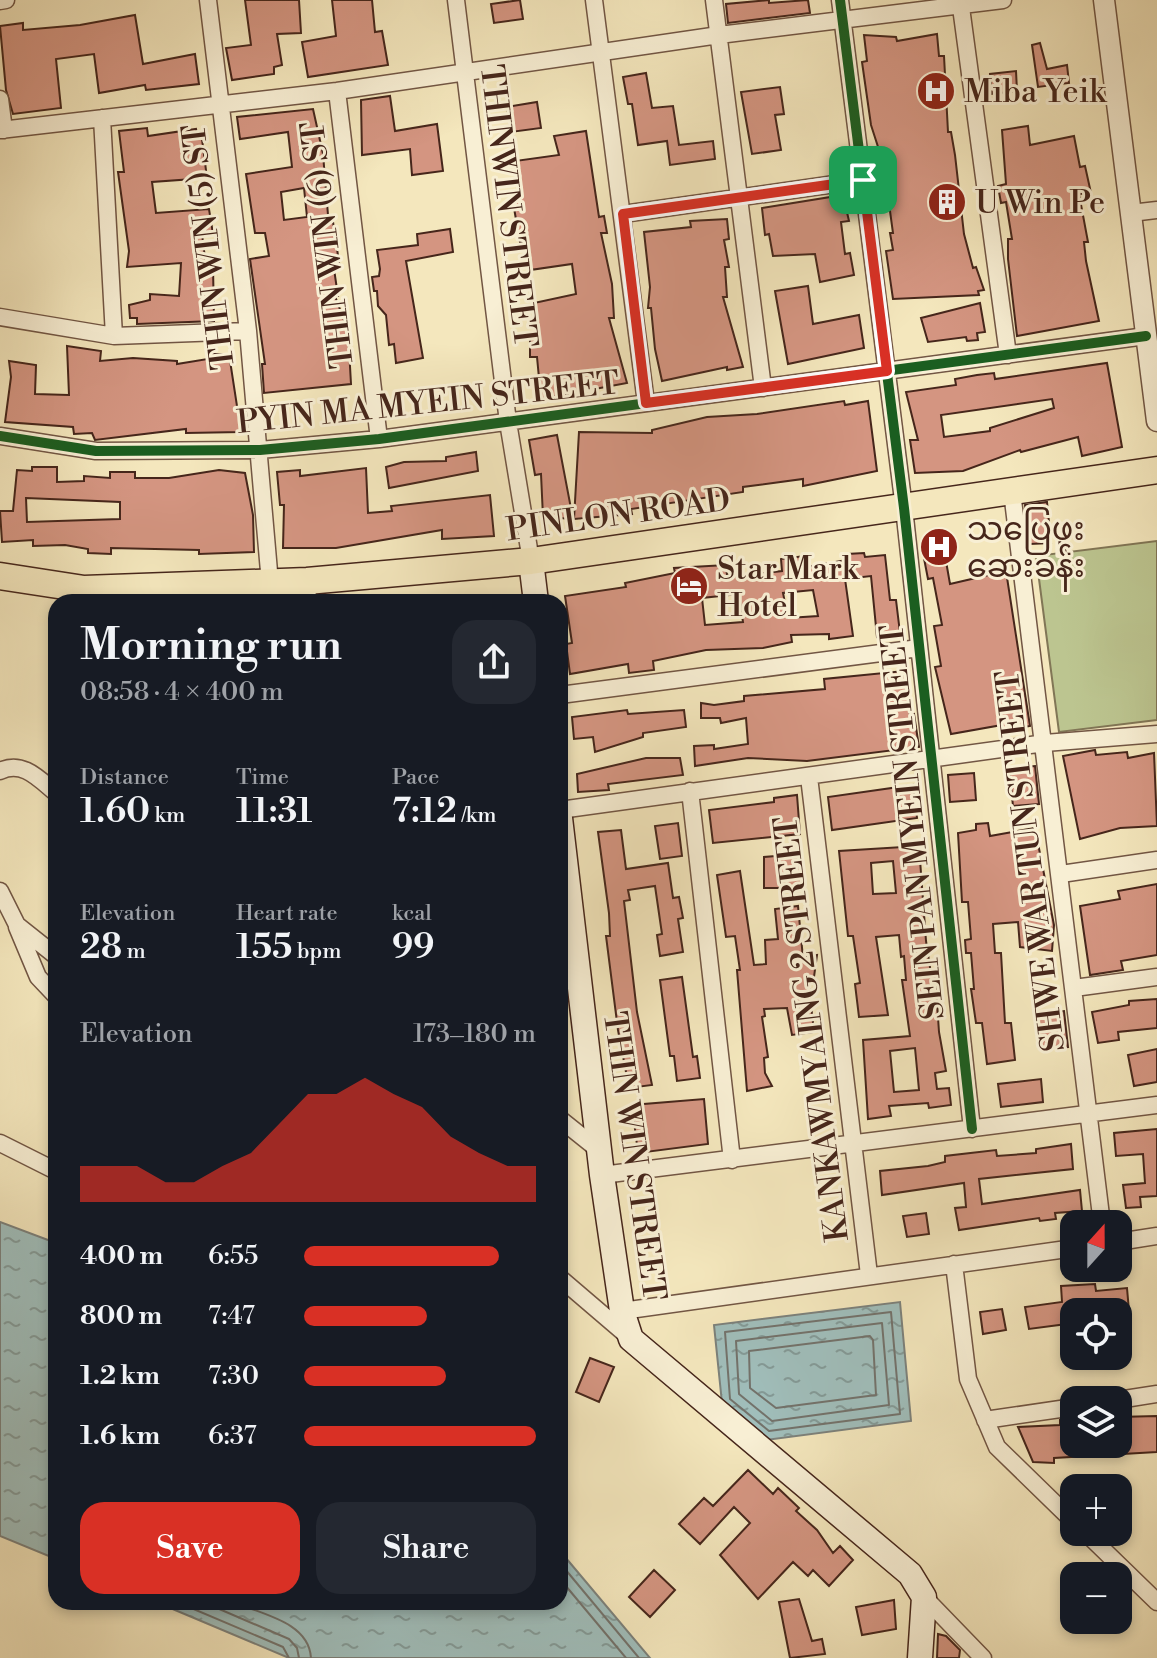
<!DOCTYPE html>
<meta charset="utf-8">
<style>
:root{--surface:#171b24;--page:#242831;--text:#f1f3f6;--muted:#9ea1a6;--accent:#d93025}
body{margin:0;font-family:"Libre Bodoni","Noto Sans Myanmar",serif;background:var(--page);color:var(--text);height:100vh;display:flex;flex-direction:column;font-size:30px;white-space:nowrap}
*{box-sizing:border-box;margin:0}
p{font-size:26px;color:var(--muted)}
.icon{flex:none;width:44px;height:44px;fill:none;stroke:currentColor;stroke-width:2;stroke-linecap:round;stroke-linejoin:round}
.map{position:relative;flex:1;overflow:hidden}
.drawer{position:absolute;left:48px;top:594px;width:520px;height:1016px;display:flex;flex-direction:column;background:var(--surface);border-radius:24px;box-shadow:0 4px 12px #0003}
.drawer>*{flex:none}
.needle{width:52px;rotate:21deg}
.tools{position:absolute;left:1060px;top:1210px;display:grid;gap:16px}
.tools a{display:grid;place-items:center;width:72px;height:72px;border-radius:16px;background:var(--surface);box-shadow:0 4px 12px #0003;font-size:40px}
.pin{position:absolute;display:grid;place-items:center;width:68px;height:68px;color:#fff;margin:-34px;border-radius:16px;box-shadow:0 4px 12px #0006}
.round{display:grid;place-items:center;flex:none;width:84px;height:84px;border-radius:24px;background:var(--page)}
.overview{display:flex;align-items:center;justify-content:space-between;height:136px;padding:0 32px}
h1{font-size:44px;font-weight:600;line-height:60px}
.stats{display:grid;grid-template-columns:repeat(3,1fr);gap:12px;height:136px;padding:8px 32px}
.stats div{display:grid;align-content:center}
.stats b{font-size:34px;font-weight:600}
.stats small{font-size:22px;font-weight:400}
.stats p{font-size:22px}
.chart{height:224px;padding:16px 32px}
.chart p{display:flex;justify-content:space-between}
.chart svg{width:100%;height:144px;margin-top:8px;fill:var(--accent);opacity:.7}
.action{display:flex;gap:16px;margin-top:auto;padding:16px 32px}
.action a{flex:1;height:92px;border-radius:24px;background:var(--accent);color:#fff;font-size:32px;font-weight:600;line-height:92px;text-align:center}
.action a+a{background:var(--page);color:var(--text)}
ul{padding:0 32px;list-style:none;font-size:26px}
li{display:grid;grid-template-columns:128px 96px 1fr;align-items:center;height:60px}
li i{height:20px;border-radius:10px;background:var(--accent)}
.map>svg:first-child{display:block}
.pitch{fill:#bcc590;stroke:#817656;stroke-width:2}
.water{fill:url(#water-ripples);stroke:#7c817b;stroke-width:2}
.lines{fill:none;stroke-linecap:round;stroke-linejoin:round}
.shore{stroke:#73726b;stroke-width:2}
.building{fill:#d49581;stroke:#46261b;stroke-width:2;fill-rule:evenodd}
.minor-casing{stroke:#725644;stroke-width:19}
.tertiary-casing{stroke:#725644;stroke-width:23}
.secondary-casing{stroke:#46261b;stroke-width:27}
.primary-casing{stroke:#46261b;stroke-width:29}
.minor{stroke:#f8efd4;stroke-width:16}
.tertiary{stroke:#f8efd4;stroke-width:20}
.secondary{stroke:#f8efd4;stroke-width:24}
.primary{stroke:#f4e7bd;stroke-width:26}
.cycleway-casing{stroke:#f8efd4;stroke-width:15}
.cycleway{stroke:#1b5e20;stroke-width:10}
.route-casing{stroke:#fff;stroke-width:16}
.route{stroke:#d93025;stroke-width:10}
.labels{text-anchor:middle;stroke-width:6;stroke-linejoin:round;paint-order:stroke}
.poi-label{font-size:32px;fill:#46261b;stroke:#f8efd4;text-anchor:start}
.street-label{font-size:32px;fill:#46261b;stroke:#f8efd4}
</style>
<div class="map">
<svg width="1157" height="1658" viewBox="0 0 1157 1658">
<defs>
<pattern id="water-ripples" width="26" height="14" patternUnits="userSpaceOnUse" patternTransform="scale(2)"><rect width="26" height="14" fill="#a0bebb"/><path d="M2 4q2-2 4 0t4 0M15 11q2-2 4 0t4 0" fill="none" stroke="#849a97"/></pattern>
</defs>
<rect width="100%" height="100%" fill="#f4e7bd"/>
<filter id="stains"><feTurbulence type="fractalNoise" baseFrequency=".0025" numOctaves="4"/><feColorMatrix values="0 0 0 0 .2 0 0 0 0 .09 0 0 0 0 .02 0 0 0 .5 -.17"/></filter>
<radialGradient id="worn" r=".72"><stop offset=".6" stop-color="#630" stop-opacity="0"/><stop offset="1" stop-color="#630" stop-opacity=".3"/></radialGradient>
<path class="pitch" d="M1157,541V720L1059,732L1036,556Z"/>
<path class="water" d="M0,1222L56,1243V1559L0,1536Z
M900,1302L911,1421L766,1440L722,1403L714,1325Z
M560,1551L650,1658H289L156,1602H560Z"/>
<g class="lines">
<path class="shore" d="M891,1312L900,1414L769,1431L730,1399L725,1332Z
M882,1323L889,1405L772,1421L739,1394L736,1341Z
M870,1336L873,1340L876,1395L776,1408L750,1388L749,1351Z
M560,1563L639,1658
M560,1579L626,1658
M177,1602L283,1647L289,1658
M203,1602L289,1639L297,1648L299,1658
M233,1602C261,1614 309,1622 311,1658"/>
</g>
<path class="building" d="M245,0H299L301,33L277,34L282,65L274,67V74L232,80L226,48L251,45Z
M332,0H372L375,32L382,31L388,65L308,77L302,42L336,36Z
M520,0L523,19L494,23L491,4Z
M769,0V3L808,0L810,13L728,23L726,4Z
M135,15L143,64L195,54L199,84L146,90L145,85L99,93L94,54L56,59L61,108L13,114L6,90L0,26L23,23V30L80,25Z
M937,34L939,56H944L948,132H951L955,155L964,234L973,268L976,267L984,290L978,291L979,295L893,299L886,251L893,250L890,233H893L887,189L883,190L880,179L888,178L871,125L862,62L867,61L864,35L896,37L897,41Z
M1040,43L1047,69L1067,65L1069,83L1038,87L1032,45Z
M1016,71L1017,91L992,94L990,74Z
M646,73L652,108L673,106L679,145L713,141L715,159L670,165L667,141L638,145L632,104H628L623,77Z
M780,87L784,114L775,115L781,150L752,154L741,92Z
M390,96L395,131L437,124L443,171L412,175L410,149L362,155L361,100Z
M537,102L541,128L511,132L507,107Z
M313,109L323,154L328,215H332L340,269H334L338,296H335L348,331L351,384L264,393L262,364H265L250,259L269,256L265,233H255L246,174L292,167L288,132L240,139L237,117ZM304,188L307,217L284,220L281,192Z
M1028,126L1030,145L1074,136L1080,167L1085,166L1091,193L1079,194L1088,242H1084L1086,261L1099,321L1017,336L1008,259V239H1012L1006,202L1001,203L998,186L1006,184L1002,130Z
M147,128L148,136L196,129L198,139H202L207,178L152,182L156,213L209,209L213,234H202L206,266H213L214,321L137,324V318H130L129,305L150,300V294L179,296L181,263L127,267L129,251L118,172H124L119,131Z
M586,131L599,217L604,216L607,233H601L612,284L614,318H609L627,383L541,399L537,357H530V338L539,337L534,303L576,294L572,264L530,270L526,241L520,242L511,191L518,190L515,161L559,155L554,136Z
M843,195L849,221L841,222L845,254L850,253L854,275L820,282L815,254L773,256L769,234L765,235L762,208Z
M727,219L729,239L724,240L729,267H725L727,297H723L743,367L727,370V367L662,381L655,349L651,308H648L650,287L644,232L691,227L690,221Z
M450,229L453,252L406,261L423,358L396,363L394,344L389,345L386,315L378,306L377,291H374L372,277L379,276L380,269L377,250L418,245L417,234Z
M808,286L813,324L859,315L864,348L788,364L775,291Z
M980,303L985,332L977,333L978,340L967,341L966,337L928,342L921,318Z
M67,346L101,351L100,361L133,358L177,361V364L208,359V354H229L241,432L186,433V429L95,440L92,433L74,434L73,427L5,422L11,377L9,361L36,365L35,394L69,395Z
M1107,363L1122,447L1082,456L1078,437L1021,452L1020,450L963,471L915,473L910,440H918L906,392L956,385L955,379L977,375L994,373L995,379ZM1052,399L1054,408L990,428V431L944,437L941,415Z
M844,401L845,405L868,401L877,471L803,486V479L743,487V492L631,509L632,514L574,519L579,432L652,433V430L707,417L757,414Z
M557,435L573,519L543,517L541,474L535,475L529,440Z
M476,452L478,471L389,488L386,467L404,462L446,461V457Z
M32,467H57V482L84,481V476L110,478V472H135V478H169L219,470L245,473L253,515L254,552L199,554V550L111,548V554L88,553V549L65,545L33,546V540L2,542L0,511H13L17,470L32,471ZM26,498L120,502V519L27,522Z
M366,468L368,513L392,511L391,506L490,495L494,536L442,539V530L336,548H283L284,505H280L277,472L300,470V476Z
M1047,502L1051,543L1030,544L1025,505Z
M943,544L950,584L1006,571L1030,726L1003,731L1002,725L951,734L935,667L941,666L934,626L942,625L933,578L928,579L922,548Z
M864,553L865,557L885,555L890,600H896L900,633L877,637L871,576L845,579L853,636L829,639V634L791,635L792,642L763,648L706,650L653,661L654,670L629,673L628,664L570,674L566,644L572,643L565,596L626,587L625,583L675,573L674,568L726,565L727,575L754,574L782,571L781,559L804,556L806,567L847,560V554ZM813,590L818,616L788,618L783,593ZM739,594L743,622L705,625L702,598Z
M904,671L910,715L914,714L919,747L807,761L748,758L695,766L694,746L714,745V749L748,744L746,718L721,723L720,718H701V703L714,705L744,701V696L825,689L824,679Z
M627,710L628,714L684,710L686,727L643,733V737L595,752L593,737L574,739L572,717Z
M1095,750L1096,755L1127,752L1128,758L1154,753L1157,826L1120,828L1080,839L1063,756Z
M646,758H680L683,775L608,784L609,790L578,792L577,774Z
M1035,766L1039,804L1013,806L1009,768Z
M974,773L976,800L950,802L948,775Z
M913,785L917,818L832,830L828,797Z
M797,795L800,834L713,843L709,810L774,802V798Z
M678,823L682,856L660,859L655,826Z
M988,823L990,836L1035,828L1054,925L1052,951L1020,947L1018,922L993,924L995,953H1001L1005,1023H1011L1015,1060L987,1064L982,1023H976L971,989H974L971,953H966L965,940L971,939L968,902H962L958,833L976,830V824Z
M621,830L626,869L668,863L673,898L679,897L683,918L678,919L683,952L660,956L657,935L662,934L655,886L628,890L630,900L624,901L637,1012L652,1085L629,1088L618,1030L606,936H610L609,913L598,832Z
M919,846L926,941L931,974L935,973L939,1032L946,1071L935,1073L937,1089L949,1088L951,1105L929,1108L928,1103L889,1106L891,1116L868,1119L863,1040L910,1036L902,980H906L904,956L901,957L899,935L876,937L888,1015L859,1017L855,984L860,983L853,936H848L839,851ZM893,861L896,893L873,894L871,863ZM915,1048L919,1090L894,1092L890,1051Z
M801,854V888H764V857Z
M740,871L754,965L766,964L765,940L778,939L775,909L798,906L803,958L817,955L814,977L808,978L814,1032L792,1035L787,1008L764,1009L765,1016L762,1017L768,1057L764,1058L765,1073L772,1086L747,1091L737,970H740L735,936L726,937L717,875Z
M1157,884V955L1121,961L1123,970L1090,975L1080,906L1120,899L1118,891Z
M682,977L693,1057L697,1056L700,1078L677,1081L674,1056H670L660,980Z
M1157,999V1028L1118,1032L1119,1040L1098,1043L1092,1012L1129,1005V1001Z
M1064,1011L1068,1047L1039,1049L1035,1014Z
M1157,1049V1082L1134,1086L1128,1055Z
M1041,1079L1043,1102L1001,1107L998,1084Z
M704,1099L708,1144L638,1153L632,1105Z
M1157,1129V1196L1140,1197L1141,1207L1126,1208L1123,1185L1145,1183L1143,1154L1116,1156L1114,1133Z
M1071,1144L1073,1169L979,1179L982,1204L1080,1190L1082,1211L1055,1213L1056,1219L1040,1221L1039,1218L959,1230L955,1208L966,1207L964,1183L882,1195L880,1171L928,1166L945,1162V1156L996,1150L997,1156L1036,1153V1149Z
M926,1213L929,1234L907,1237L903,1216Z
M1095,1284L1096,1291L1127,1288L1129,1311L1074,1312V1323L1029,1329L1025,1307L1062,1302L1061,1286Z
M1002,1309L1006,1330L983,1334L980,1312Z
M590,1358L614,1367L599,1402L576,1392Z
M1157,1416V1452L1054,1458V1463L1033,1462L1018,1427L1060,1425V1420L1074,1419V1444H1118V1417Z
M748,1470L773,1494L778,1488L799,1508L796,1511L817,1530L833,1553L840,1546L853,1560L829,1586L813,1570L808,1576L793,1562L758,1599L720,1555L750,1523L734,1507L700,1544L679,1524L704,1498L713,1506Z
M654,1570L675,1590L650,1617L629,1597Z
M799,1599L812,1641L822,1639L825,1654L790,1658L779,1602Z
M894,1600L896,1629L862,1635L856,1607Z
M938,1634L946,1636L960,1650L959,1658H937Z"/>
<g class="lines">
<g class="minor-casing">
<path id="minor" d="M208,0L248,331L270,583
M456,0L508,422L531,561
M594,0L646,403
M714,0L763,388
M840,0L904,508L972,1129
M960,0L1008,355
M0,1L6,0
M337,91L379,439
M0,99L4,130
M102,118L114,336
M0,130L337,91L719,35L1003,0
M1131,213L1157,210
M623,214L863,180
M0,317L114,336L248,331
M0,436L96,451L260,450L379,439L1146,336
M1012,492L1102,1224
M307,581L308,602
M560,695L919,648
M0,771C23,760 39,779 56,793
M809,777L869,1275
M690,791L732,1160
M560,810L1045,743L1157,734
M1061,874L1157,860
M0,891L17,925L56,956
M17,927L38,977L56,996
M1074,988L1157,977
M560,1119L600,1151
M0,1143L56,1171
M602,1175L1157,1105
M1118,1242L1157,1236
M954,1264L968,1379L997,1447L1074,1522
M560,1278L629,1337
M622,1311L1074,1248
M1118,1400L1157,1394
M985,1420L1074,1407
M1085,1532L1157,1602
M924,1597L983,1658"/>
</g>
<g class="tertiary-casing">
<path id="tertiary" d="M1104,0L1157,421"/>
</g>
<g class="secondary-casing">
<path id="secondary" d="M531,561L536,602
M560,818L602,1175L622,1311L631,1339L910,1574L924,1597L920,1658"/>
</g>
<g class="primary-casing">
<path id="primary" d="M0,576L84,589L307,581L531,561L1157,470"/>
</g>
<use href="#minor" class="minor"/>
<use href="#tertiary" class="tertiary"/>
<use href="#secondary" class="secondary"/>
<use href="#primary" class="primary"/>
<g class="cycleway-casing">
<path id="cycleway" d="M840,0L904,508L972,1129
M0,436L96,451L260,450L379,439L1146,336"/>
</g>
<use href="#cycleway" class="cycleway"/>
</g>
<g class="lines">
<g class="route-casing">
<path id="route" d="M863,180L887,371L646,403L623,214Z"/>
</g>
<use href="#route" class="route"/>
</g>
<defs>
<g id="hospital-disc" transform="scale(2)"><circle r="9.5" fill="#8f2418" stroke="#f8efd4"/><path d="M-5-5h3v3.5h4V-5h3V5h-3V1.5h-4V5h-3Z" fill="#fff"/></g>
<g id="building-disc" transform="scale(2)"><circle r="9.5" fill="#8f2418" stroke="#f8efd4"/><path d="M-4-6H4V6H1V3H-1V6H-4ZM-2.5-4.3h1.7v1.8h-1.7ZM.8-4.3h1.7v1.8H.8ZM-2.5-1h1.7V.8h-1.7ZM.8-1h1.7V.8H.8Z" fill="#fff"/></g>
<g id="hotel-disc" transform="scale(2)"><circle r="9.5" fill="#8f2418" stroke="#f8efd4"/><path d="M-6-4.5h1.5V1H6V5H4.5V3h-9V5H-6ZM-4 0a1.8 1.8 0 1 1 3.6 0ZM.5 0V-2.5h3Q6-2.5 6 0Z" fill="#fff"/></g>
</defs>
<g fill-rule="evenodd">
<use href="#hospital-disc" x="936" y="91"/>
<use href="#building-disc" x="947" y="202"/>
<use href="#hospital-disc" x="939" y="547"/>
<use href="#hotel-disc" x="689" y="586"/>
</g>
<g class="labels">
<g class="poi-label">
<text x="964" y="102">Miba Yeik</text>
<text x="975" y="213">U Win Pe</text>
<text x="967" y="540">သပြေဖူး<tspan x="967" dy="37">ဆေးခန်း</tspan></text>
<text x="717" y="579">Star Mark<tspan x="717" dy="37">Hotel</tspan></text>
</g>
<g class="street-label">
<text transform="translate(509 206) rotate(83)" y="11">THINWIN STREET</text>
<text transform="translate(327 245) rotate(-97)" y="11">THIN WIN (6) ST</text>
<text transform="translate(208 247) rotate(-97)" y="11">THIN WIN (5) ST</text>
<text transform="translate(428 402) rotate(-6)" y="11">PYIN MA MYEIN STREET</text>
<text transform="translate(618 514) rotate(-8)" y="11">PINLON ROAD</text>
<text transform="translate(912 822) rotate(-96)" y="11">SEIN PAN MYEIN STREET</text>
<text transform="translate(1030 861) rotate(-97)" y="11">SHWE WAR TUN STREET</text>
<text transform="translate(811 1029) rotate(-97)" y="11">KANKAWMYAING 2 STREET</text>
<text transform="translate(635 1156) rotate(82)" y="11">THIN WIN STREET</text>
</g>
</g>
<rect width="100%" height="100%" filter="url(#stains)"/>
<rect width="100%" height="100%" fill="url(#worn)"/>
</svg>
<div class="tools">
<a><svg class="needle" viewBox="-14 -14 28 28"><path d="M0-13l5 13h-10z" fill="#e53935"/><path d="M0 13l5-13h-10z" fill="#9ea1a6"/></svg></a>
<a><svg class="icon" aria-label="locate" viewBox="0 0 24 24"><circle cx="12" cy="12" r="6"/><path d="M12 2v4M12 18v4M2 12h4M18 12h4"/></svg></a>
<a><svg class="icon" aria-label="layers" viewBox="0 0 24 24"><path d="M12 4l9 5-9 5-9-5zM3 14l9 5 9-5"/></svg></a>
<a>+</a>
<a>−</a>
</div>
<div class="pin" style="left:863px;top:180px;background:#1e9e55"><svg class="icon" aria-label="arrive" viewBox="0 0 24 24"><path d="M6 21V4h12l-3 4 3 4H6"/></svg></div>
<section class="drawer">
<div class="overview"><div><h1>Morning run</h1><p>08:58 · 4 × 400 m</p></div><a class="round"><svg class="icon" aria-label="share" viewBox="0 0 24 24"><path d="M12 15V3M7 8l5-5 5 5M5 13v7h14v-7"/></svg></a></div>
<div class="stats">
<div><p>Distance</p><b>1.60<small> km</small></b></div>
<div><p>Time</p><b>11:31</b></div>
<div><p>Pace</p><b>7:12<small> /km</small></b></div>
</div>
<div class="stats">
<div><p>Elevation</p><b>28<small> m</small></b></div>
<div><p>Heart rate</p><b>155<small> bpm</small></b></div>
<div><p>kcal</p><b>99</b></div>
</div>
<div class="chart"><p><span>Elevation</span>173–180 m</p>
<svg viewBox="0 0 160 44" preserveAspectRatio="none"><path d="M0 44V33L10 33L20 33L30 38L40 38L50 33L60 29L70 20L80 11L90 11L100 6L110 11L120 15L130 24L140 29L150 33L160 33V44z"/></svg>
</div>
<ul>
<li><b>400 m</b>6:55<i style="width:84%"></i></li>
<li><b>800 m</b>7:47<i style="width:53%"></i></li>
<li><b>1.2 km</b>7:30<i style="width:61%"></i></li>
<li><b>1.6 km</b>6:37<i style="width:100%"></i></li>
</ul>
<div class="action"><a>Save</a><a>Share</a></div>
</section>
</div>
